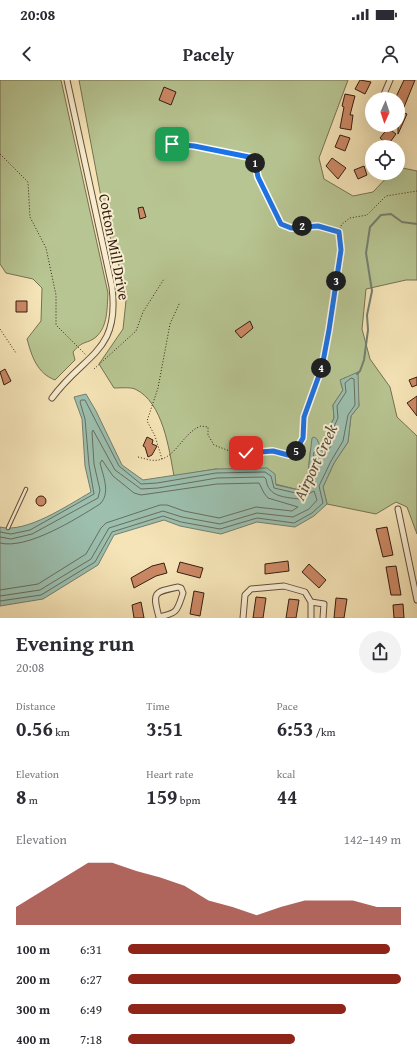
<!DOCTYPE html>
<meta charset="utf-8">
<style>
:root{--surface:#fff;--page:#f2f2f3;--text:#2b2b33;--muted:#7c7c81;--accent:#8f2418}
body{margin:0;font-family:"Gentium Book Plus",serif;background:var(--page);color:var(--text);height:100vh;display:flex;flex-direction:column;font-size:15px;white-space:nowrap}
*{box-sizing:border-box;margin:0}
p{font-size:13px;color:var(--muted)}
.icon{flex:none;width:22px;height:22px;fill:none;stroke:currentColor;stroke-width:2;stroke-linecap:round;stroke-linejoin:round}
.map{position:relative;height:538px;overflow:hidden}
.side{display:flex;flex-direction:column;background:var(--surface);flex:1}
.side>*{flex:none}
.needle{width:26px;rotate:183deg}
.tools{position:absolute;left:365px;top:12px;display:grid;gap:8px}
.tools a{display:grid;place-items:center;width:40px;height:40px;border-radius:50%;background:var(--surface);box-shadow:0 4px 16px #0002;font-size:20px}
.pin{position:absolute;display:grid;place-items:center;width:34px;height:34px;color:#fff;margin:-17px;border-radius:8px;box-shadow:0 2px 6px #0006}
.km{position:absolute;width:20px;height:20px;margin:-10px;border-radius:50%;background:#222;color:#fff;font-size:11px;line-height:20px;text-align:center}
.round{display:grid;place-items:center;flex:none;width:42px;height:42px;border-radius:21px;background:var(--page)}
.head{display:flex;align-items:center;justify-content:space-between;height:68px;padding:0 16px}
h1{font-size:22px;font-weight:700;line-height:30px}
.stats{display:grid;grid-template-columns:repeat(3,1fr);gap:6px;height:68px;padding:4px 16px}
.stats div{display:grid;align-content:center}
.stats b{font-size:20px;font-weight:700}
.stats small{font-size:11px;font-weight:400}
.stats p{font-size:11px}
.chart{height:112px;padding:8px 16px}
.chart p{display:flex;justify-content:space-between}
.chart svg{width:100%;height:72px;margin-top:4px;fill:var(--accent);opacity:.7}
ul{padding:0 16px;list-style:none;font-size:13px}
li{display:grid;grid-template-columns:64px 48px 1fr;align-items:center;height:30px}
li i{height:10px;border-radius:5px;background:var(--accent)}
.status{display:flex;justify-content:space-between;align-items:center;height:28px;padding:0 20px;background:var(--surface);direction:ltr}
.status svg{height:11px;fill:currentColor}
header{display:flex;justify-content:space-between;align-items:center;height:52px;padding:0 16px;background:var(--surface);font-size:18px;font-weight:700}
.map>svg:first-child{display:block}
.green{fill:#b7c592;stroke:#767152}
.water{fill:#9cbfae;stroke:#737e70}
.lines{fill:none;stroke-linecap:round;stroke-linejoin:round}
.shore{stroke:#686e60;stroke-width:1}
.stream{stroke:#737e70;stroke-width:2}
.building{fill:#cc8965;stroke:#351d12}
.service-casing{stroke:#654f3b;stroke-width:4.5}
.minor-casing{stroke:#654f3b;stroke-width:7}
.path{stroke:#351d12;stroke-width:1;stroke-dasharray:1 2;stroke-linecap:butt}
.service{stroke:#f8edd0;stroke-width:2.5}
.minor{stroke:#f8edd0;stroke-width:5}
.route-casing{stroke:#fff;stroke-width:8}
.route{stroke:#1a73e8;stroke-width:5}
.labels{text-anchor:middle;stroke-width:4;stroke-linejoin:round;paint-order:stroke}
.street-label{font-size:15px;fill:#351d12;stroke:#f8edd0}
.water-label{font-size:16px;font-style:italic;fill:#544e41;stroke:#f8edd0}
</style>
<div class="status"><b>20:08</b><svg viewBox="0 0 49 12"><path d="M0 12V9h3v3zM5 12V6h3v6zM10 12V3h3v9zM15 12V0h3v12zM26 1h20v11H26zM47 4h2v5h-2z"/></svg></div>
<header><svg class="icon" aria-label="back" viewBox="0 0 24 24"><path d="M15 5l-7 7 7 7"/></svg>Pacely<svg class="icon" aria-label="person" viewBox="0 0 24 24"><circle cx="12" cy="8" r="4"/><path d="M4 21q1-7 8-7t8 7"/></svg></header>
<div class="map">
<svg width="417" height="538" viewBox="0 0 417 538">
<rect width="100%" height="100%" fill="#f5e4b7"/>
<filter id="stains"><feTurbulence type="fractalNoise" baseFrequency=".005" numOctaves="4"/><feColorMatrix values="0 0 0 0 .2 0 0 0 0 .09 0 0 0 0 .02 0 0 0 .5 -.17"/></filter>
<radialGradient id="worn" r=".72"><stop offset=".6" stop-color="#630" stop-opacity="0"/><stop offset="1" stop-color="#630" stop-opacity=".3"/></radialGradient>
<path class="green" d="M0,0H61L108,213C107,228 108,246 96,257C88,264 82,260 73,272L75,280L55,300C37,293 32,277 27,259L41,241L42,208L33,199L6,193L0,184Z
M79,0H348L319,78L324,99L353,116L373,112L391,93H398V87L417,91V200H406L366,209L362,249L370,279L390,307L397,337L417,356V454L407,427L396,422L376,434L327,424L323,407L334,383L348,362L351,336L359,326L357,302L344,298L341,304L343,310L333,325L334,338L328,350V365L323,373L321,367L312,366C306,380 314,401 299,410L216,389L174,396C169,369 163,322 135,309C130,307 120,308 114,308L99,284L123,249L126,221L117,176L107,149Z"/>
<path class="water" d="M358,292L359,326L351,336L348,362L334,383L323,407L327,424L314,436L295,447L257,442L221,454L180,446L164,440L114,455L98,485L43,519L0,526V447C26,454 68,425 91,412L85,386L82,339L74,317L86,314L96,331L122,385L143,400L216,389L267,388L275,394L276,405L299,410L304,407L307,401L312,358L314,357L317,359L323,373L328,365V350L334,338L333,325L343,310L340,300Z"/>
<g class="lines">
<path class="shore" d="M0,452L11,454L30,450L94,414L89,385L85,339L80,322L81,320H85L119,386L141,404L157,403L216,393L265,392L271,396L274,408L300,414C316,407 311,387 314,372L316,371L320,376L324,377L331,366L332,351L338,338L337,326L346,312L345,303L351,298L354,299L355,325L348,335L343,361L331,381L319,406L323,423L312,433L294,443L257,438L220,449L181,442L163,436L112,452L95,482L41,515L0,521
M0,457L11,459L32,454L98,418L100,410L94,384L92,352L93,350L115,390L141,409L158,408L217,398L264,397L266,399C268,417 284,417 299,419L314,411L317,420L309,429L293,437L257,433L220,444L182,437L163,431L109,448L91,479L40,510L0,516
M0,463C27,470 76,439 100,424C111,413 103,396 100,383L102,380L113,396L134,413L141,415L217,404L259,403L264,413L268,418L298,427L292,431L256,427L219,438L184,431L167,425H160L106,443L101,448L86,474L38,504L0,510"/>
<path class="stream" d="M357,294L360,291L364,280L368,250L367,235L372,211L366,173L370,147L381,135L391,134L402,142L417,144"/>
</g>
<path class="building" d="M360,0L371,2L365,14L355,9Z
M404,0H415L402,32L407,34L398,54V19H395Z
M164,7L176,12L171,25L159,20Z
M345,14L355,16L350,35H353L351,50L340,48L344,27L342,26Z
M388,48L396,54L388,65L380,58Z
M340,55L350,58L345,71L335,67Z
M332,78L346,88L338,99L326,86Z
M364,86L367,95L358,99L354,90Z
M143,127L146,137L140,139L138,128Z
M16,221H27V232H16Z
M250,241L253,248L241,258L235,251Z
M5,289L11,301L4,305L0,292Z
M417,297V305L412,307L409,300Z
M417,316V336L407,323Z
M147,357L153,360L152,364L157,366L152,375L148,377L145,367L143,366Z
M36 421a5 5 0 1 1 10 0a5 5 0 1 1-10 0Z
M387,447L393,475L383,477L376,449Z
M288,481L289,491L265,494V484Z
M180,482L203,488L200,498L177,492Z
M164,483L167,493L156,496L134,508L131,498L152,486Z
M309,484L326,500L319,508L302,492Z
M396,486L401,515H391L386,487Z
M194,511L204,513L200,536L190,534Z
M256,517L266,518L263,538H253Z
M336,518L347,519L344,538H334Z
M289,519L299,520L296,538H286Z
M141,522L144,538H134L132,525Z
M403,524L404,538H394L393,525Z"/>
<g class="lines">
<g class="service-casing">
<path id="service" d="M8,448L26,409"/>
</g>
<g class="minor-casing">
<path id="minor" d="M382,19L390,0
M52,318C85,273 120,273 112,207L67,0
M398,429L417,520
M178,507L181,508L183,513C177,531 178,533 159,537C152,512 154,512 178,507Z
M243,538L245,515L251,509L284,506L305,512L311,522
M311,538V522L324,524L323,538"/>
</g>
<path class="path" d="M163,66L172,64L194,65L254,78L258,97L281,144L291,148L318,146L339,152
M0,74L28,102L30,137L46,168L56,215V245L86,275
M0,249L16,273
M94,289L136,251L143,232L164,199
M138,377C142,378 146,379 150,380C175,384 181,353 201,346L208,347V355L214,365L227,370L237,373L273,371L288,375L295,372L303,358L304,337L322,287L341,170L339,150L342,144L350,138L367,135L386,116L417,111
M162,379L155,356L147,341L158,308L170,244L180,222"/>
<use href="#service" class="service"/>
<use href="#minor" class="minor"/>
</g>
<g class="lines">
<g class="route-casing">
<path id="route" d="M172,64L194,66L254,78L258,97L281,144L291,148L318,146L339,152L341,170L329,250L322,287L304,337L303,358L295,372L288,375L273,371L246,373"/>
</g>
<use href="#route" class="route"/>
</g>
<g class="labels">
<g class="street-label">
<text transform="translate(114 167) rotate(79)" y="5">Cotton Mill Drive</text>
</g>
<g class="water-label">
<text transform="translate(315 382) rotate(-65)" y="6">Airport Creek</text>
</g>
</g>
<rect width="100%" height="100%" filter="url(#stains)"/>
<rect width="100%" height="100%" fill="url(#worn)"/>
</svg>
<div class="tools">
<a><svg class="needle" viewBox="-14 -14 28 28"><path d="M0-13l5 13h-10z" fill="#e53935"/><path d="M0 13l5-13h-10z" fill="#7c7c81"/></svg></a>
<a><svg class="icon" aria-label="locate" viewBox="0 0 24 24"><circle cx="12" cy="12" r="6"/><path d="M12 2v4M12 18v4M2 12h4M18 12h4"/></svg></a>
</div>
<div class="pin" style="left:172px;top:64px;background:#1e9e55"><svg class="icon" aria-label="arrive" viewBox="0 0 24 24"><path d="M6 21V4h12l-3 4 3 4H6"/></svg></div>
<div class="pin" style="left:246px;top:373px;background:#d93025"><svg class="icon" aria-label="check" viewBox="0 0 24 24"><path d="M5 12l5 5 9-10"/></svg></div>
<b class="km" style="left:255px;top:83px">1</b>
<b class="km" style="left:302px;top:146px">2</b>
<b class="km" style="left:336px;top:201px">3</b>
<b class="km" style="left:321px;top:288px">4</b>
<b class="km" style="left:296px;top:371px">5</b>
</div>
<section class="side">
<div class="head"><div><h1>Evening run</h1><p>20:08</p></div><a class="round"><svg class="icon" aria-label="share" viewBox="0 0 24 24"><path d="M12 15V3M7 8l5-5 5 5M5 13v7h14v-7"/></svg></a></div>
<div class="stats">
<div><p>Distance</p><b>0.56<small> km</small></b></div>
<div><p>Time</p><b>3:51</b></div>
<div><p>Pace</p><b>6:53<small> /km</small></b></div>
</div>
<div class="stats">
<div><p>Elevation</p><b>8<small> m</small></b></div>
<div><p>Heart rate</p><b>159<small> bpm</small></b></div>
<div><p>kcal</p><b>44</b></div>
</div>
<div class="chart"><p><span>Elevation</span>142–149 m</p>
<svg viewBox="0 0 160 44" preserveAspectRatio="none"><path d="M0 44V33L10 24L20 15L30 6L40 6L50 11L60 15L70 20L80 29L90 33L100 38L110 33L120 29L130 29L140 29L150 33L160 33V44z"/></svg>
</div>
<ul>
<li><b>100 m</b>6:31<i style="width:96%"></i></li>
<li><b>200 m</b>6:27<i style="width:100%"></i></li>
<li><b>300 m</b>6:49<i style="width:80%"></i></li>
<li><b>400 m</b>7:18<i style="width:61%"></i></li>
</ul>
</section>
